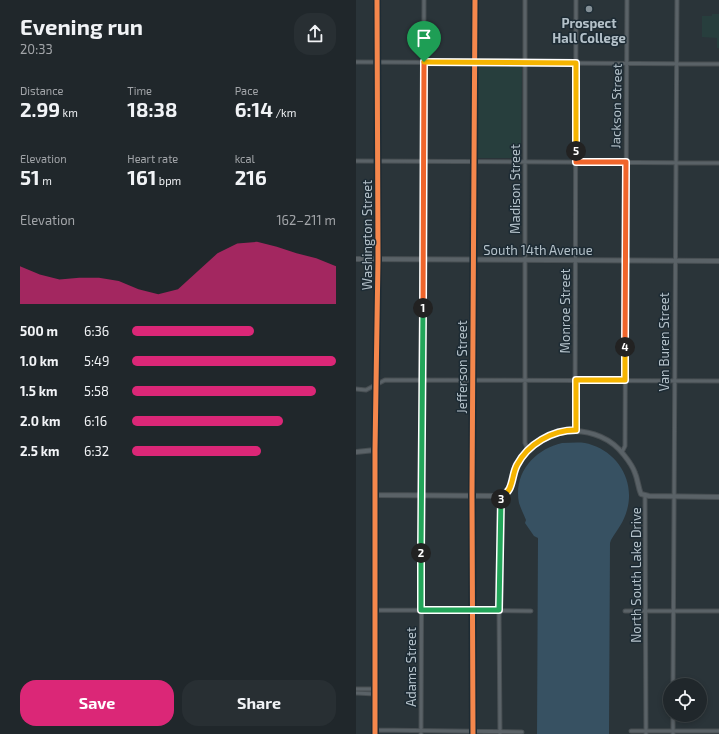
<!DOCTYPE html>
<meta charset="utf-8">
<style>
:root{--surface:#20272b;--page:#282f33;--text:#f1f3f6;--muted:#a2a5a9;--line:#3d4447;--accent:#db2777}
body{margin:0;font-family:"Exo 2",sans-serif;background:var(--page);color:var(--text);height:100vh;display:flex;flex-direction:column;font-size:15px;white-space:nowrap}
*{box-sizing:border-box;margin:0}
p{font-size:13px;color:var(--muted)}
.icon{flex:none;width:22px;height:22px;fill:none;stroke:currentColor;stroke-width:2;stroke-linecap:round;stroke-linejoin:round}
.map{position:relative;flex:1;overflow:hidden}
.drawer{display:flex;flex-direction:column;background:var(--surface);width:356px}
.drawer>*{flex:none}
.fabs{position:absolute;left:307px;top:678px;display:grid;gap:8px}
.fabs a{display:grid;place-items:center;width:44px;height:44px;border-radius:50%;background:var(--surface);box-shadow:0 2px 6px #0003,0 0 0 1px var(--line);font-size:20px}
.pin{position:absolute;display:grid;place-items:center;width:34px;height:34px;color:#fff;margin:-41px -17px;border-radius:50% 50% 50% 0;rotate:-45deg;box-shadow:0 0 4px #0007}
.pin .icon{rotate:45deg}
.km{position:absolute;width:20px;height:20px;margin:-10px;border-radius:50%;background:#222;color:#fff;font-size:11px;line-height:20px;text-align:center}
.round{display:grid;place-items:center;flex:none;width:42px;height:42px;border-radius:16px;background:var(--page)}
.overview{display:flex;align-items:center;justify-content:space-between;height:68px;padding:0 20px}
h1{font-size:22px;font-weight:700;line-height:30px}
.figures{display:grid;grid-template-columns:repeat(3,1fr);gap:6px;height:68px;padding:4px 20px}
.figures div{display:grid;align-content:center}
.figures b{font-size:20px;font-weight:700}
.figures small{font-size:11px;font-weight:400}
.figures p{font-size:11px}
.chart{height:112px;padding:8px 20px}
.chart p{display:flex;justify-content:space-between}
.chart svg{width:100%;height:72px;margin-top:4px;fill:var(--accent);opacity:.7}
.button{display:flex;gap:8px;margin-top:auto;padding:8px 20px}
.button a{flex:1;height:46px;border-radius:16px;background:var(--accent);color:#fff;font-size:16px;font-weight:700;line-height:46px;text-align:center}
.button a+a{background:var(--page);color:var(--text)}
ul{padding:0 20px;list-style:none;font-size:13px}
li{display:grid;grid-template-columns:64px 48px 1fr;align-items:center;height:30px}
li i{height:10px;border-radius:5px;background:var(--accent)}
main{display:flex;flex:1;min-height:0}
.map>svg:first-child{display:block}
.green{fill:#273e3d}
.water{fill:#375162}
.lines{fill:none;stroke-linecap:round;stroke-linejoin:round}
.minor-casing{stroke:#484f53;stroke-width:5}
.tertiary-casing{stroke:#484f53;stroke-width:6}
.minor{stroke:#5a6267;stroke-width:3}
.tertiary{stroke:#5a6267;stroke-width:4}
.cycleway-casing{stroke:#1d2b34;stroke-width:8}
.cycleway{stroke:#f5874c;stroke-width:5}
.split-1-casing{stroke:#fff;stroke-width:8}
.split-2-casing{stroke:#fff;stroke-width:8}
.split-3-casing{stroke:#fff;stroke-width:8}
.split-4-casing{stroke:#fff;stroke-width:8}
.split-5-casing{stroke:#fff;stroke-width:8}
.split-6-casing{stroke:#fff;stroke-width:8}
.split-1{stroke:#f0652b;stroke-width:5}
.split-2{stroke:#22a559;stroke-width:5}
.split-3{stroke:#22a559;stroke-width:5}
.split-4{stroke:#f5b400;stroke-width:5}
.split-5{stroke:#f0652b;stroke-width:5}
.split-6{stroke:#f5b400;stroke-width:5}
.poi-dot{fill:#849097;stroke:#1d2b34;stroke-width:1.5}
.labels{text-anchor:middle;stroke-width:3;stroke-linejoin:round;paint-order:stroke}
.poi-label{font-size:13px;font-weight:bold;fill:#b4c1c9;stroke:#1d2b34}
.street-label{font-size:13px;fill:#b4c1c9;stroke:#1d2b34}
</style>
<main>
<section class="drawer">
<div class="overview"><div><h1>Evening run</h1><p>20:33</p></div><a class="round"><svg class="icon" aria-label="share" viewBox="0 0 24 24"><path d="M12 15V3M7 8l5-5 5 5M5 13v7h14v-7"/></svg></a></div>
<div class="figures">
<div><p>Distance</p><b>2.99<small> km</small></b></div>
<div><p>Time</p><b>18:38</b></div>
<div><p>Pace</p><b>6:14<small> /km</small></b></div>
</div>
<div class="figures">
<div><p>Elevation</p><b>51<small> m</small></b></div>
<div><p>Heart rate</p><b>161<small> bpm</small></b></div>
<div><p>kcal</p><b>216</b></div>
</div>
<div class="chart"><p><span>Elevation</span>162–211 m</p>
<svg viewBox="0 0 160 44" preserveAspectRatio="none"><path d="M0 44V21L10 26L20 29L30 28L40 28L50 30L60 35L70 38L80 35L90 24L100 13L110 7L120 6L130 9L140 13L150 16L160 21V44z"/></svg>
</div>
<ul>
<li><b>500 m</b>6:36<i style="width:60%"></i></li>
<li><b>1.0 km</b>5:49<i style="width:100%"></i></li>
<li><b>1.5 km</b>5:58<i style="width:90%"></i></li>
<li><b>2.0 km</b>6:16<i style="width:74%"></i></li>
<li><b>2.5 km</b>6:32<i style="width:63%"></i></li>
</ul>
<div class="button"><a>Save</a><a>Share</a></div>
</section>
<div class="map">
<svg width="363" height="734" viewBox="0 0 363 734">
<rect width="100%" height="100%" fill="#2a3439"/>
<path class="green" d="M356,14H363V48H361V38L346,37V16H356Z
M122,67H166L165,158H122Z"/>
<path class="water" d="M206,443C216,443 227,441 236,445C263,454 279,482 271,510C268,522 261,530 255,540L254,543L253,734H181L182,538L178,536L169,523L170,520C168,515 165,509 163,503C157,473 179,449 206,443Z"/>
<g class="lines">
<g class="minor-casing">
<path id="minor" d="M169,0V443L172,450
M0,62L363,64
M0,161L363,163
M0,389L10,390L29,380L363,381
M219,430L220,0
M266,452L269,446L271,0
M289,495L290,734
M19,610L175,611
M269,611H363
M317,685L321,0
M0,689H19
M0,693L19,694
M19,730L166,732
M275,731H363
M19,734V495
M65,734L68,0
M117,734L116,495L119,0
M144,734L143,610L145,496
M317,734V715"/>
</g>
<g class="tertiary-casing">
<path id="tertiary" d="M21,0L22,259L19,495L145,496C148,495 150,494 152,492C156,487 156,480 157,474C159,468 162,463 166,458C189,424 243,422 268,455C272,460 277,467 279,473C282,480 282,487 285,494L293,496L363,497
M0,259L363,261
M0,452L19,450"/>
</g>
<use href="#minor" class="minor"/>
<use href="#tertiary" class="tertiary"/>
<g class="cycleway-casing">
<path id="cycleway" d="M19,734V450L22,259L21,0
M117,734L116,495L119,0"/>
</g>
<use href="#cycleway" class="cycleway"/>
</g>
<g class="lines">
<g class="split-1-casing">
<path id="split-1" d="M67,308L68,62"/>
</g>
<g class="split-2-casing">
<path id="split-2" d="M65,553L67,308"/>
</g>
<g class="split-3-casing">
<path id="split-3" d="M65,553V610H143L145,499"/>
</g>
<g class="split-4-casing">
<path id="split-4" d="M145,499V496C158,492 155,476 161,465C172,444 196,430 220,430V380H269V347"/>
</g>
<g class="split-5-casing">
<path id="split-5" d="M220,151V162H270L269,347"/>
</g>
<g class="split-6-casing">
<path id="split-6" d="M68,62L220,63V151"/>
</g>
<use href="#split-1" class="split-1"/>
<use href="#split-2" class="split-2"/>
<use href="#split-3" class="split-3"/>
<use href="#split-4" class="split-4"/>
<use href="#split-5" class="split-5"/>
<use href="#split-6" class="split-6"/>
</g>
<circle class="poi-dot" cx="233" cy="9" r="4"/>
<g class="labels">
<g class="poi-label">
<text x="233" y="28">Prospect<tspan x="233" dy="15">Hall College</tspan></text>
</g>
<g class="street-label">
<text transform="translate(260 106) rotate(-89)" y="5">Jackson Street</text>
<text transform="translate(159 189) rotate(-90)" y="5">Madison Street</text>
<text transform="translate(11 235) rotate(-90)" y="5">Washington Street</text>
<text x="182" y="255">South 14th Avenue</text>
<text transform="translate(209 311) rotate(-90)" y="5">Monroe Street</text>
<text transform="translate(308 342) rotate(-90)" y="5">Van Buren Street</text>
<text transform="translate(106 367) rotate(-90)" y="5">Jefferson Street</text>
<text transform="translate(280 575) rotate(-90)" y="5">North South Lake Drive</text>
<text transform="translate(55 667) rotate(-90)" y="5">Adams Street</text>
</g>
</g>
</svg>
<div class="fabs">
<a><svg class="icon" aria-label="locate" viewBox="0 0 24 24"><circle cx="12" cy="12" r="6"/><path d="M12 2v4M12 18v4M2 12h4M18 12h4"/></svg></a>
</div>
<div class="pin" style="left:68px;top:62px;background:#1e9e55"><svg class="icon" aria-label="arrive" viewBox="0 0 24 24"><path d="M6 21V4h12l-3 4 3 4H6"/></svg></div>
<b class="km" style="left:67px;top:308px">1</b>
<b class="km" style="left:65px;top:553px">2</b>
<b class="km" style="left:145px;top:499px">3</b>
<b class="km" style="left:269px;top:347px">4</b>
<b class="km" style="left:220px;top:151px">5</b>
</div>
</main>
